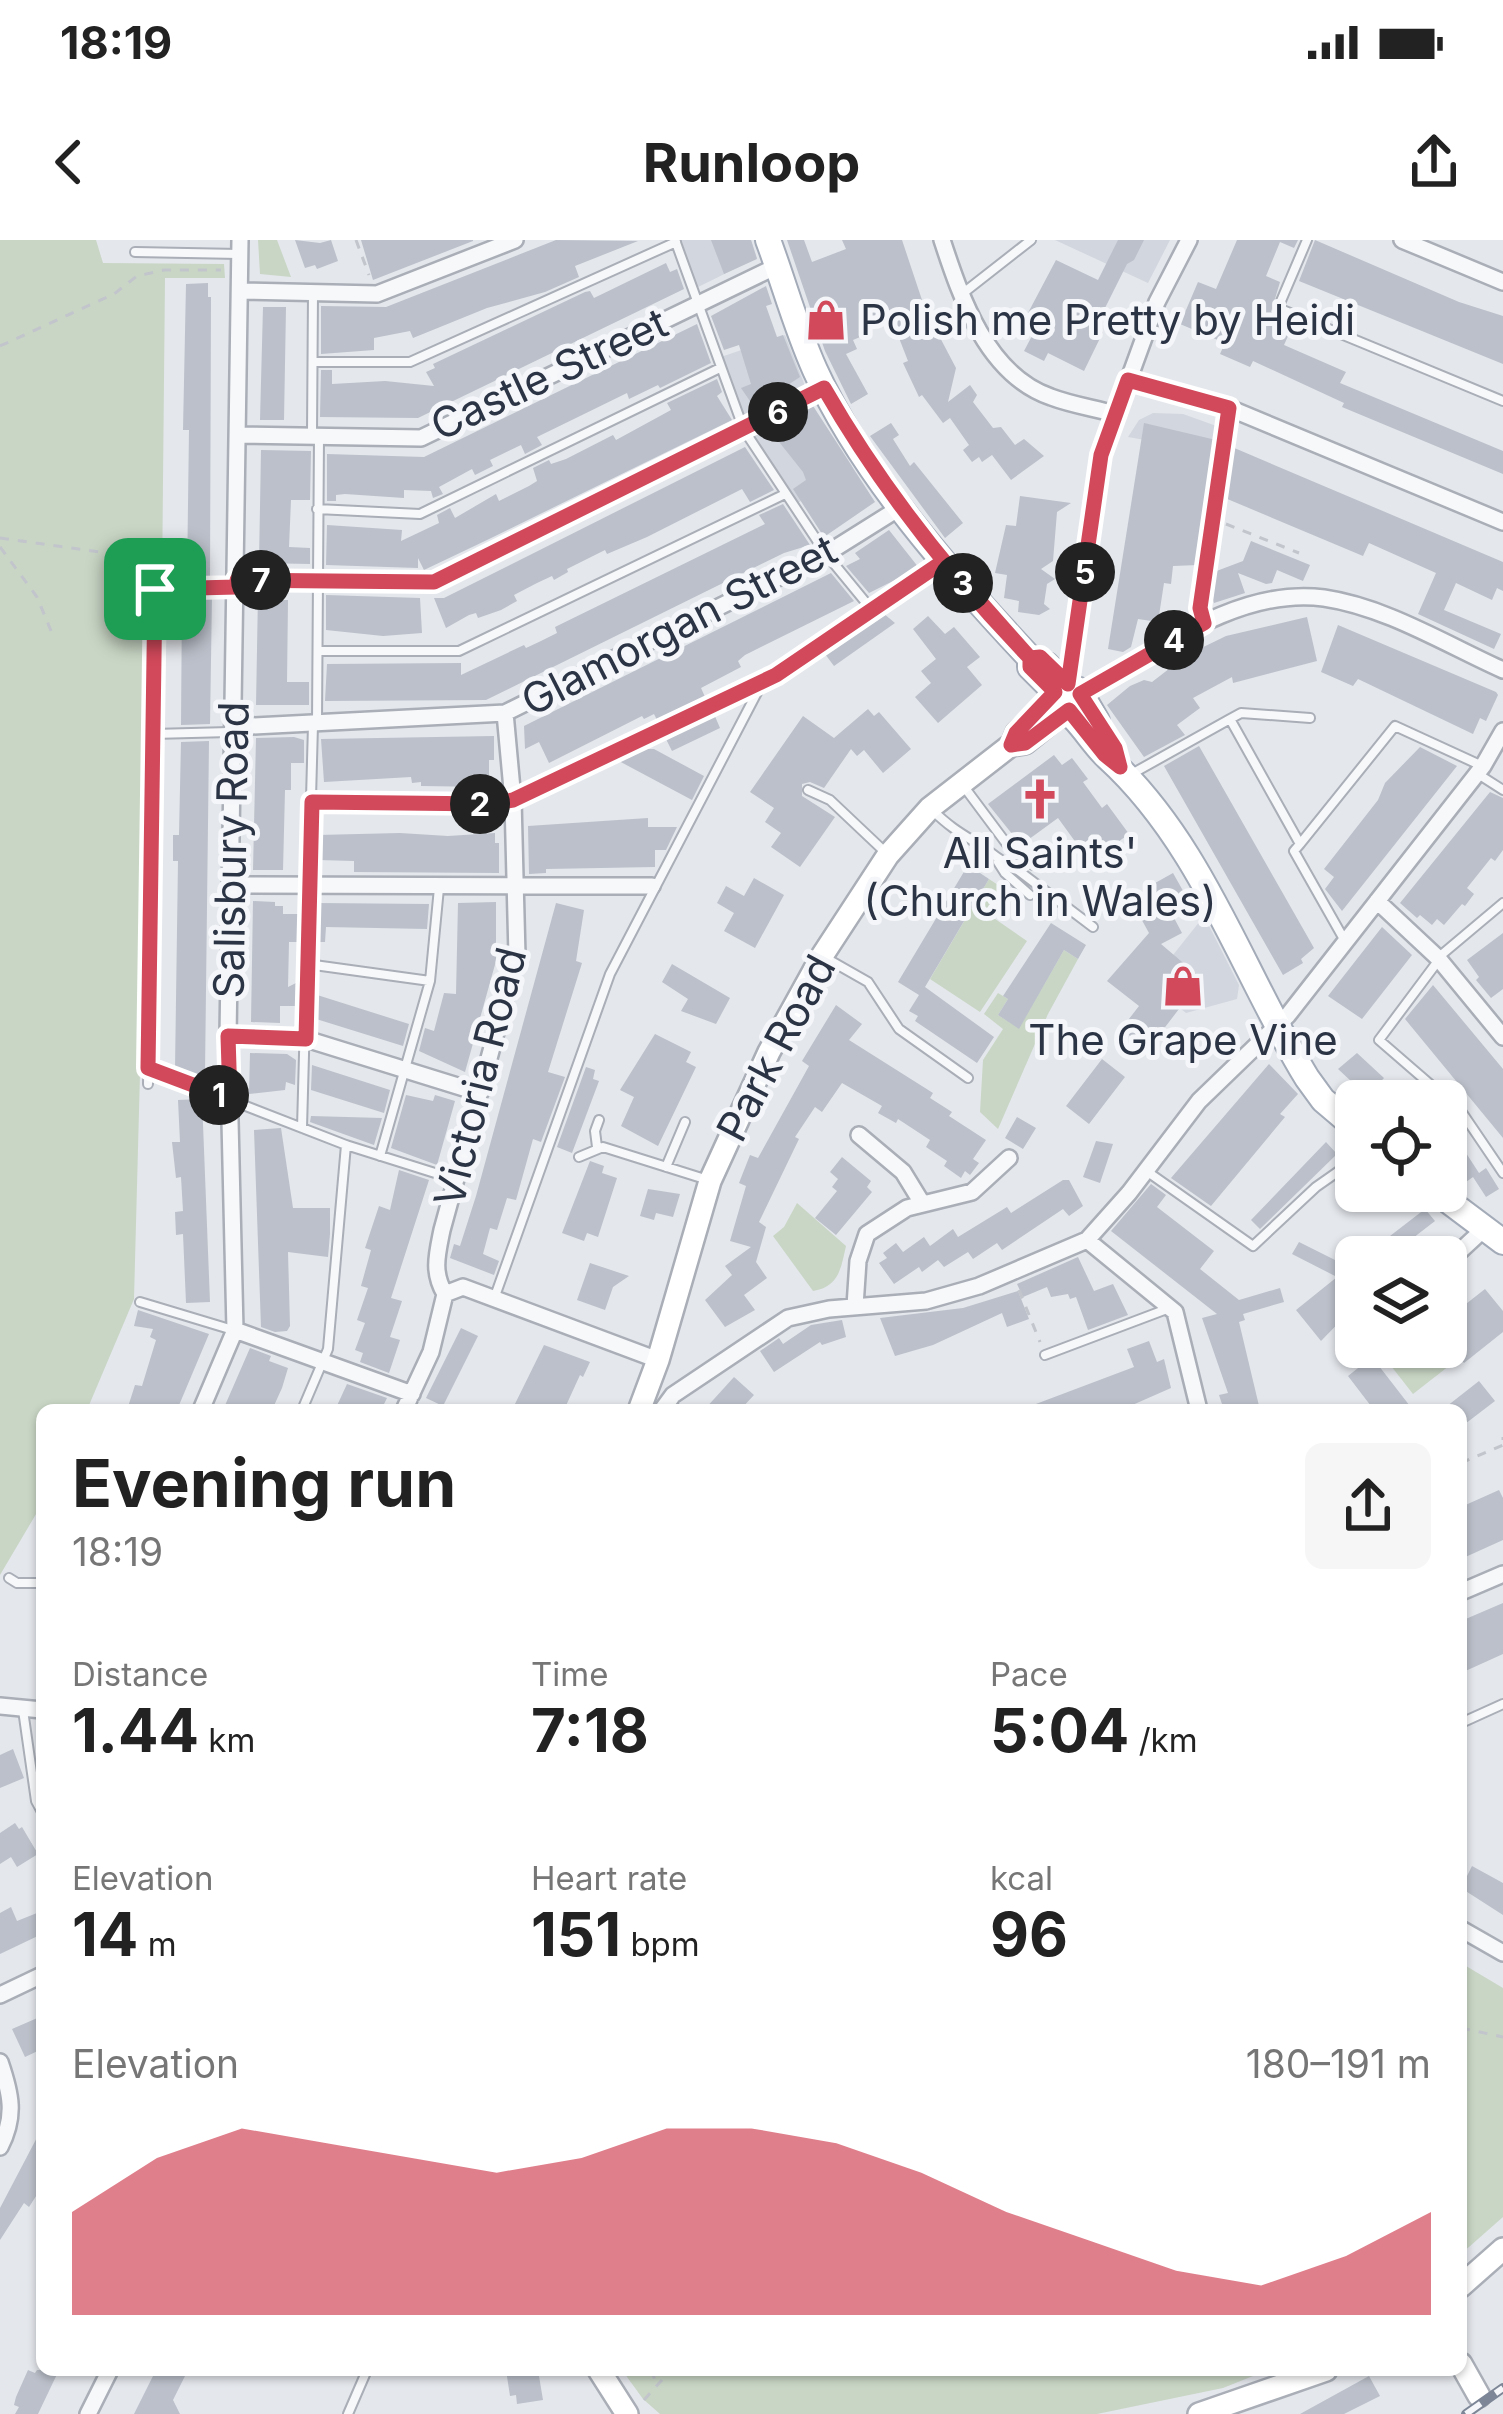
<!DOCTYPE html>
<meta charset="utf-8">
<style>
:root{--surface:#fff;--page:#f6f6f6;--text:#222;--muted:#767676;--accent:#d1495b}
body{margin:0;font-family:Inter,sans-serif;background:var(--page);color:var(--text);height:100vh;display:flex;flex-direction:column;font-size:45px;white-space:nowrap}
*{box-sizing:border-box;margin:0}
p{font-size:39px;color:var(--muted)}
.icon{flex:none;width:66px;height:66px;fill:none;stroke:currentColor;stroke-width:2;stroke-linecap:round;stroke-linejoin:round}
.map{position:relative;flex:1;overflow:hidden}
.panel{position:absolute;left:36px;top:1164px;width:1431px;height:972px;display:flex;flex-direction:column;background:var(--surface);border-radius:18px;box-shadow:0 3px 9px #0004}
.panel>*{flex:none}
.tools{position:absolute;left:1335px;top:840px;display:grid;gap:24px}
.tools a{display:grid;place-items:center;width:132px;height:132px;border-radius:18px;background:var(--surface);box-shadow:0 3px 9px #0004;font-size:60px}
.pin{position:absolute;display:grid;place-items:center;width:102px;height:102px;color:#fff;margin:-51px;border-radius:24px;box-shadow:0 6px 18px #0006}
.km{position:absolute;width:60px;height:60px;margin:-30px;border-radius:50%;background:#222;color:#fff;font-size:33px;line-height:60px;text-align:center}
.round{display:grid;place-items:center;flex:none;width:126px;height:126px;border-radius:18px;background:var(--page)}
.overview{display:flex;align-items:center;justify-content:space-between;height:204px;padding:0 36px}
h1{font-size:66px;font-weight:700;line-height:90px}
.stats{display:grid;grid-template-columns:repeat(3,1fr);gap:18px;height:204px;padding:12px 36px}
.stats div{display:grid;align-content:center}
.stats b{font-size:60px;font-weight:700}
.stats small{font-size:33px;font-weight:400}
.stats p{font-size:33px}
.chart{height:336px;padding:24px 36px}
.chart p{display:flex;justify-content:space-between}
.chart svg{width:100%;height:216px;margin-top:12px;fill:var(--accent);opacity:.7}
.status{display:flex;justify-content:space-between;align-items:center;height:84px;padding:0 60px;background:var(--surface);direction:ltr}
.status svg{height:33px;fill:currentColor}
header{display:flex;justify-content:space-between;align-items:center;height:156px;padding:0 36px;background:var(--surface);font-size:54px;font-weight:700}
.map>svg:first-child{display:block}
.built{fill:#d2d6de}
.green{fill:#c9d6c5}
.building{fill:#bbc0ca}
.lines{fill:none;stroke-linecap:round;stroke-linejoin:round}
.lane-casing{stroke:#a9aeb7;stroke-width:12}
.street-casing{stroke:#a9aeb7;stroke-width:20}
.secondary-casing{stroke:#a9aeb7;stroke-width:26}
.primary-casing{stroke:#a3abb8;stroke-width:28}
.path{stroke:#c2c5cb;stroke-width:3;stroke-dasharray:9 9;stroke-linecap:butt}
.lane{stroke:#f7f8fa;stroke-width:8}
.street{stroke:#f7f8fa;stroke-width:15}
.secondary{stroke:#fff;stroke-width:21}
.primary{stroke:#fff;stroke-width:24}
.rail-casing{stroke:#7d8696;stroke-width:10}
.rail{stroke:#f4f6f9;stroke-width:6;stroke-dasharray:18;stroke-linecap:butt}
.route-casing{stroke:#fff;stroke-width:24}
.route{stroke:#d1495b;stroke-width:15}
.labels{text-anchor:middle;stroke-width:10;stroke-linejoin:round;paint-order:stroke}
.poi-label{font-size:42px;fill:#2b3445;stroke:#f4f6f9}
.street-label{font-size:42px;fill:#2b3445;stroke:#f4f6f9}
</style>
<div class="status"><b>18:19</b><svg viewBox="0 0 49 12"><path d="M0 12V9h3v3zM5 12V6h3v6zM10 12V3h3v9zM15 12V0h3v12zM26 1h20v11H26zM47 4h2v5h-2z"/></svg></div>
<header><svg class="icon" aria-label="back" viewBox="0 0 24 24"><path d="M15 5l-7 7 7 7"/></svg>Runloop<svg class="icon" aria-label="share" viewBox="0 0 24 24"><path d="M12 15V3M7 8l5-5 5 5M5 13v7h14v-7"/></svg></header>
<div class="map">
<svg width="1503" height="2174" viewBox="0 0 1503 2174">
<rect width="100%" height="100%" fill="#e4e7ec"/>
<path class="built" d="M678,0H751L757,18L696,48Z
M1055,0H1170L1148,43Z
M785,95L813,166L852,226L795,265L747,188L721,117Z
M1153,173L1183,174L1222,188L1218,213L1128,197L1139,180Z
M1204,676L1239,745L1237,759L1186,773L1150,744Z"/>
<path class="green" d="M0,0H96L103,23L224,24L225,38H165L162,345L153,346L134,1059L87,1170H42V1264L0,1335Z
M258,0H277L291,37L260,34Z
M989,639L1001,647L985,672L1027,701L980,772L930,739Z
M1064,710L1078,719L1048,774L998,889L980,872L983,820L1003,789L984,774L998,753L1008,759L998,775L1019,788Z
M797,963L846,1006C841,1028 839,1047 813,1051L773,996L784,987Z
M1442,1107L1454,1122L1413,1154L1377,1108Z
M1461,1723L1503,1748V1977L1461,2014Z
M622,2130H1268L1223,2148L1097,2174H660L643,2159Z"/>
<path class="building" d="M295,0L320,3L331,0L338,21L317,29L315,25L305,28Z
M361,0H473V1L373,40Z
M556,0L638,1L575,26L579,37L545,52L487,68L413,98L410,91L374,98V110L321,114V66L386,67Z
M711,0H751L757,19L724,34Z
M787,0H804L812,22L846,9L842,0H902L925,69L956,128L948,162L970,145L977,155L973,162L993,188L1001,187L1015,205L1024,199L1044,216L1011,240L992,215L982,222L979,217L972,222L963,210L969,205L950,178L943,183L922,155L919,157L903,123L908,121L890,75L861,86L865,95L853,100L857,109L846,114L868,154L851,164L825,111Z
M1118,0H1144L1134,20L1127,24L1095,88L1103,92L1084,131L1048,113L1044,121L1024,111L1033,94L1020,88L1056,20L1098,40Z
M1237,0H1298L1294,8L1280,2L1266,36L1280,42L1271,72L1294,83L1284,105L1346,132L1340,143L1503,211V234L1342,167L1344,163L1253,121L1250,127L1220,114L1225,103L1180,84L1198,42L1216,49Z
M1315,0L1459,62L1503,76V124L1299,41Z
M666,23L670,32L677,29L684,49L418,178L320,177L321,130H332V144L385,141L434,146L426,132L435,128L433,124L585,52L590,51L594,58Z
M208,43V57H211L210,339L187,340L189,190H183L186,44Z
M766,46L772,64L766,66L777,97L783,95L800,137L754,167L741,148L751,144L739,105L724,110L711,76Z
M263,67H286L284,180H260Z
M697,84L711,123L660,148L658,145L629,159L627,153L578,177L537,197L542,205L525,214L521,205L490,220L493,226L475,235L472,229L439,247L443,254L433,258L431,251L404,250V258L345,254L336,255V261H327V214L424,217Z
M717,139L722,152L717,156L732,180L487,300L424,330L418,318V328L326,325L327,285L402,290L401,301L439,283L437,275L450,268L455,278L496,254L499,261L529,246L537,241L533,228L549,220L551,224L566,219L613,195L616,200L671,170L667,163Z
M813,166L875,262L824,297L793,249L806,240L803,232L772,193Z
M891,183L899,195L893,199L910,226L914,222L963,283L945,298L870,196Z
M1144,183L1216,200L1198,325L1173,326L1171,344L1164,343L1158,382L1138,379L1131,407L1123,412L1108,409Z
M745,207L774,250L750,262L742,249L647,297L607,314L605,310L567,329L568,332L554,340L552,336L537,343L514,355L517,361L501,370L478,378L476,373L469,375L446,388L434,358H444Z
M1232,207L1503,322V351L1497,348L1492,360L1456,343L1444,370L1501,394L1494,409L1418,374L1436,333L1369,303L1363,316L1225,258Z
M261,210L311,211L310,260H291L289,307L310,308V324L259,323Z
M1020,256L1071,263L1057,272L1053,321L1041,329L1055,339L1047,344L1044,364L1050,369L1039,375L1018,372L1019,361L1004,358L1007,335L995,333L1006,285L1016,286Z
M783,264L810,305L784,313L486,460L325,461L327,424L461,423V435L524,405L526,408L541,401L557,393L555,387L765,284L759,275Z
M889,290L919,328L869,353L846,326L860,319L855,313Z
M1251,301L1310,325L1303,341L1277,330L1272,343L1266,344L1238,333L1245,353L1214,363L1211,353L1214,332L1243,321Z
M831,333L854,361L745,415L738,421L741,427L701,448L706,459L658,482L654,474L644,479L642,476L549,523L539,502L525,509L524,486Z
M258,354H280V360H288L287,442H309V465H256Z
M326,355L420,358L422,393L383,396L326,390Z
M187,356H212L210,484L181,485L182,358Z
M883,373L895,383L834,426L825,414Z
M928,376L945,394L954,387L980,417L967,427L982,445L938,483L915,457L931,443L921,431L936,419L913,389Z
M1307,377L1317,421L1233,443L1232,437L1193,458L1200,468L1177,485L1185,495L1144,517L1107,465L1130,446L1144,440L1152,442L1187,415L1226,396Z
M1338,385L1496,452L1498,455L1486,481L1480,478L1473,494L1358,439L1353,446L1321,432Z
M868,469L874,476L879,472L911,509L883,533L864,510L857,516L851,509L824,548L810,542L802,544V556L835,577L800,627L771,607L781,593L765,582L774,568L750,552L803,476L834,498Z
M714,474L720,488L672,511L665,497Z
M494,496V520H489V547L421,546V542L412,543L411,537L324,542L321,499Z
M294,497L304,500V523H291V550H285L283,630H253L256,498Z
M209,501L205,833L202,840L175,830L178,621H173V595H179L181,502Z
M1199,506L1314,708L1301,719L1303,723L1283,735L1164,526Z
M1420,507L1457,526L1342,671L1325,649L1334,637L1324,629L1378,560L1385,543Z
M639,509H654L704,536L692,560L617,520Z
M1054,515L1062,525L1072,518L1088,539L1083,542L1102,568L1107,564L1129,594L1090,622L1058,578L1021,605L988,564Z
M1490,552L1503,558V610L1495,621L1491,618L1467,648L1474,654L1465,666L1462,664L1444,685L1437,679L1432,685L1420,675L1417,678L1400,663Z
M648,578V587H677L666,610H655V627L546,629V633L529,634L528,586Z
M400,593L448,596L495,593V603H499V633L354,632V621L318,620V595Z
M968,625L989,639L925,747L994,797L977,823L915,781L918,776L909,771L919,755L898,742Z
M1173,633L1191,665L1173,676L1182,693L1161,704L1202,739L1146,812L1122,788L1139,766L1107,741L1149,693L1133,664L1152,653L1148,647Z
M754,638L784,655L755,708L724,691L734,673L717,663L726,646L744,656Z
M253,661L275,662V666H283V674H300L299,702H289L288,747L298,742L297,766H280V783L251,782Z
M496,662V721L465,832L419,811L425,788L434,791L444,753L456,754L458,663Z
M316,663L429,664L427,689L326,687L325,702H315Z
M556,663L584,670L576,721L582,723L548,832L565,837L541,902L533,899L516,960L507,958L497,990L490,988L483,1014L499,1021L494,1035L450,1018L454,1004L460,1006L476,956Z
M1051,683L1086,705L1078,719L1064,710L1019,789L998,775L1008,759L1003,756Z
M1382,687L1412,715L1362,779L1328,756Z
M1503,693V749L1491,758L1476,740L1479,737L1467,720Z
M672,724L730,758L716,784L681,771L688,759L662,742Z
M1433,745L1503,829V898L1405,779Z
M314,754L409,784L403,806L313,778Z
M836,765L862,784L849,800L933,853L930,858L952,872L949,876L986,900L973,919L979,923L970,935L965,931L961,938L944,926L947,921L926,907L930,900L898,879L896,883L878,873L882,866L842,843L822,872L815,867L795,897L799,899L759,982L766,987L756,1022L767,1038L744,1055L755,1070L725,1087L705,1060L732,1035L725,1026L751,1007L730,1001L746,946L739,943L750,915L758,918L809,826L802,821Z
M655,794L691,812L686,822L696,827L658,906L621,886L634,857L620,850Z
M250,813L287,814L296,820L295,845L286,842L285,850L249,854Z
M1357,813L1384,838L1367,856L1338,829Z
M1102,819L1125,837L1089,884L1066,866Z
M1269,824L1298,854L1280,874L1285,877L1211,966L1171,938Z
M312,825L390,850L384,873L311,850Z
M586,827L595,830L593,839L599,841L572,913L557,907Z
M406,855L433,861L435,855L455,861L437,925L391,908Z
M202,859L210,1062L186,1063L183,994L176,995L175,972L183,971L181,937L176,938L172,902H180L178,860Z
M311,876L382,878L374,905L310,882Z
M1017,877L1036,888L1023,909L1005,898Z
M281,888L293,968H330V994L328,1017L288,1012L290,1086L287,1091L275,1092L261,1087L254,890Z
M1096,901L1113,904L1100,943L1083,937Z
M1326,902L1337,914L1260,989L1251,980Z
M1466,913L1479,933L1486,928L1499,949L1486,957L1473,937L1466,942L1453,922Z
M842,917L871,941L867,947L872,952L836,995L815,978L837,951L832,947L838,939L830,932Z
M590,921L604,926L602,933L617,938L598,997L587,993L584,1001L562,993Z
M399,930L429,940L391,1058L402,1061L390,1097L400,1100L389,1133L360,1122L363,1113L355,1110L365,1083L357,1080L368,1048L361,1046L371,1010L365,1008L379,966L390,970Z
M1063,940H1069L1083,966L1069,976L1063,969L1002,1010L997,1003L973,1019L968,1012L944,1027L938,1020L922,1032L919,1027L894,1044L879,1023L887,1018L883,1013L896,1003L903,1012L924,997L930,1006L953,989L958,997L1007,967L1011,973Z
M1151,944L1166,955L1157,967L1214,1011L1200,1029L1239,1060L1280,1048L1284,1062L1243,1074L1245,1080L1239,1082L1260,1170H1224L1219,1155L1228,1153L1202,1078L1217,1074L1111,991Z
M648,949L680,954L673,977L656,973L654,980L640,976Z
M1425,969L1435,981L1400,1008L1390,996Z
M1299,1002L1349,1027L1356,1036V1065L1321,1101L1296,1070L1337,1037L1292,1014Z
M1078,1017L1094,1051L1113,1044L1128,1075L1088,1090L1076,1057L1070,1059L1068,1054L1051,1057L1047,1047L1023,1057L1017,1044Z
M590,1023L629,1036L613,1047L605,1070L577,1060Z
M1485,1049L1503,1071V1092L1464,1123L1446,1100V1057L1457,1071Z
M1018,1051L1029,1079L1007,1087L1002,1073L933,1105L895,1116L880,1078L963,1068Z
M138,1070L209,1094L177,1170H127L135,1145L142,1146L156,1100L150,1097L153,1089L134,1086Z
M842,1080L846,1097L822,1105L820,1102L774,1132L760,1111L779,1098L783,1104L811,1085Z
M461,1088L478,1096L443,1166L426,1158Z
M1149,1101L1157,1122L1164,1119L1171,1148L1121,1170H1020L1134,1127L1127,1109Z
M544,1105L590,1122L583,1137L580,1135L564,1170H512Z
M250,1108L271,1116L269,1121L288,1128L282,1148L272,1170H223Z
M1372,1117L1413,1170H1374L1348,1136Z
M734,1137L754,1155L740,1170H704Z
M1479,1141L1495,1161L1461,1187V1170H1442Z
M347,1144L387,1158L381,1170H335Z
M1499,1250L1503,1258V1300L1461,1319V1267Z
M1503,1363V1414L1461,1433V1381Z
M13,1509L24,1538L0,1548V1515Z
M15,1583L19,1589L22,1587L38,1614L17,1627L11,1617L0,1624V1593Z
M1472,1626L1503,1643V1675L1461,1648Z
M11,1667L17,1681L42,1671V1694L0,1714V1673Z
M42,1776V1809L25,1817L12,1789Z
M42,1888V1947L29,1967L24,1963L0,2000V1968Z
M28,2130L35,2133L37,2130H59L38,2174H15L19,2167L14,2165L16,2157Z
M156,2130H188L173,2160L180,2174H134Z
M506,2130H538L543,2160L517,2164L516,2155L510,2156Z
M1369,2136L1380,2156L1344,2174H1300Z"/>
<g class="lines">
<g class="lane-casing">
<path id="lane" d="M675,0L744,190L826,314L872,370
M1307,0L1278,68L1503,161
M135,12L239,14
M962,54L1031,0
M314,122H410L676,2
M312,193L313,53
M317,269L420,274L720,128
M1204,380L1200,369L1229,170
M318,411H459L785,254
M1230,479L1241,473L1310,478
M317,482L319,197
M230,492L153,494L155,349L235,347
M1478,534L1503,550
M1128,536L1230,479L1300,604L1294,611L1345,701
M962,544L1009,607L1033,625
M808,550L830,560L885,612
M312,563L489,564L513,560L776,435L937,326
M931,569C950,587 957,591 978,604C991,611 997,620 1011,625L1093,687
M1300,604L1395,486L1480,525
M998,622L1005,633L1030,655
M1440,716L1503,663
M824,717L868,742L899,789L968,838
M1438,721L1379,800L1461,871L1503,933
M307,724L430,741
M148,828L346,905L454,939
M148,844L153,494
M302,888L313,485
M597,907L595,891L599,880
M380,916L430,741L439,648
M579,917L603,907L708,940
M666,927L685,882
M1145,930L1253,1006L1316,947L1356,919
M494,1059L610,734L762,443
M140,1062L233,1090
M1045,1115L1167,1069
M302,1170L328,1109L346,905
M9,1338L17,1343H42
M23,1470L36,1561L42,1572
M1461,1483L1503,1464
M348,2174L367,2130"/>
</g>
<g class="street-casing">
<path id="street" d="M942,0C961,58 987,135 1051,157C1072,165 1094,168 1115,174
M1402,0L1503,42
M241,51L377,54L515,0
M1128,140L1229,168L1503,282
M238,195L421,198L777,26
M237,340L434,342L824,147
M1068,444L1102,213L1157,62L1189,0
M1080,454C1152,414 1237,346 1324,358C1386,367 1447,405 1503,430
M233,487L505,473L826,314L901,267
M232,645L652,646
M1377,661L1438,718L1503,797
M228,797L306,799L480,853
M859,895L903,932L922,963
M1087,1000L1175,1072L1199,1170
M1458,1013L1485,988
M445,1054C432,1032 437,1015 442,990L517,716L513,560L505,473
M445,1054L463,1047L658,1120
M855,1066L858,1021L867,994L907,968L972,952L1009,918
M235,1090L412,1154
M201,1170L235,1090L228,797L240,0
M404,1170L431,1112L445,1054
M662,1170L673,1155L788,1078L829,1069L926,1061L979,1046L1087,1000L1129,953L1199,861L1288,775L1483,526L1503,491
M1461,1352L1503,1334
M0,1466L42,1470
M1461,1689L1503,1713
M0,1755L42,1735
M0,1822C11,1854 16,1876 0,1907
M88,2174L110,2130"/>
</g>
<g class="secondary-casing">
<path id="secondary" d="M1012,505L1017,493L1055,457
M643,1170L640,1168L658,1120L710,941L769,812L822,716L888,615L930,568L1011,505L1025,503L1067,469
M1461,2046L1503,2009
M1461,2124L1479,2156
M599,2130L627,2174
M1199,2174L1326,2130"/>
</g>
<g class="primary-casing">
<path id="primary" d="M768,0C784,43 796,88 815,130C862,234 952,335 1030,418V427L1055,452L1057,465C1079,477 1089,500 1107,517C1202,603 1242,732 1307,838L1323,860L1356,888
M1047,425L1064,444L1079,450L1097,481
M1435,951L1503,1002"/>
</g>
<path class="path" d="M356,0L369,35
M0,106L114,54L137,36L164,30H221
M1226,284L1299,313
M0,298L115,314L143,339
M0,307L37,357L54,398
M1019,1050L1040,1102
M1503,1197V1200
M1461,1223L1503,1205
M1461,1788L1503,1797
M652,2130L656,2145
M644,2160L671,2130"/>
<use href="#lane" class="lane"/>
<use href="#street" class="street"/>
<use href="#secondary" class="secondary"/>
<use href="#primary" class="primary"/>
<g class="rail-casing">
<path id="rail" d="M1466,2174L1503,2148"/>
</g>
<use href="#rail" class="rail"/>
</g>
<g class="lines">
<g class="route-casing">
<path id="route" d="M155,349L148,828L230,859L228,796L306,799L312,562L489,564L513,560L776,435L944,321L1030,418V427L1055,452L1016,493L1011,505L1025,503L1069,470L1105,515L1120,527L1115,508L1080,454L1204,383L1200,368L1229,168L1128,140L1101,215L1068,444L1040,417L1030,418C951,336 880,246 824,148L434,342L237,340V347L155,349"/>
</g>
<use href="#route" class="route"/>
</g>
<defs>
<g id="shop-bare" transform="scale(3.24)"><path d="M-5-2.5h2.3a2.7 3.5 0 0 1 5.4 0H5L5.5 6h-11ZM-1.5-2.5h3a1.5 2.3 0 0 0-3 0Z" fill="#d1495b" stroke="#f4f6f9" stroke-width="2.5" paint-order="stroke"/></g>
<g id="church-bare" transform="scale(3.24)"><path d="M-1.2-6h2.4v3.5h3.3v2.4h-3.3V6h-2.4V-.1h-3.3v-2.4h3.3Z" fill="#d1495b" stroke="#f4f6f9" stroke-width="2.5" paint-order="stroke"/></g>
</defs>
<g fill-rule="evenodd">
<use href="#shop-bare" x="826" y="80"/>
<use href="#church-bare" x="1040" y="559"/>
<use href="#shop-bare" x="1183" y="746"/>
</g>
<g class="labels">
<g class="poi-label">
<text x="860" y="95" text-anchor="start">Polish me Pretty by Heidi</text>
<text x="1040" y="628">All Saints'<tspan x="1040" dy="48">(Church in Wales)</tspan></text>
<text x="1183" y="815">The Grape Vine</text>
</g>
<g class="street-label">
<text transform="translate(549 134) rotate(-25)" y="15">Castle Street</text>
<text transform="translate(679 385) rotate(-27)" y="15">Glamorgan Street</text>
<text transform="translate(231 610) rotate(-89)" y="15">Salisbury Road</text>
<text transform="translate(776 808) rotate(-62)" y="15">Park Road</text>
<text transform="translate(480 837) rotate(-76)" y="15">Victoria Road</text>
</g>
</g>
</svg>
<div class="tools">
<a><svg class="icon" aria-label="locate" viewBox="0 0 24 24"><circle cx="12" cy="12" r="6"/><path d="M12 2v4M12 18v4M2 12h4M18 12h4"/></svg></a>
<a><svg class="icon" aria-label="layers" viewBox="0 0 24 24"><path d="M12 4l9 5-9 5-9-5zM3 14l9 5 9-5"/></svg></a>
</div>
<div class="pin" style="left:155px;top:349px;background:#1e9e55"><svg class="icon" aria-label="arrive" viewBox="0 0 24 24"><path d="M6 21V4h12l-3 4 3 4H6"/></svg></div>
<b class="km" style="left:219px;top:855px">1</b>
<b class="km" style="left:480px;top:564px">2</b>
<b class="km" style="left:963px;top:343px">3</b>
<b class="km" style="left:1174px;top:400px">4</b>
<b class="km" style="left:1085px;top:332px">5</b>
<b class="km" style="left:778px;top:172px">6</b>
<b class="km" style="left:261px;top:340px">7</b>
<section class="panel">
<div class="overview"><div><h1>Evening run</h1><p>18:19</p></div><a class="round"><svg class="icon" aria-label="share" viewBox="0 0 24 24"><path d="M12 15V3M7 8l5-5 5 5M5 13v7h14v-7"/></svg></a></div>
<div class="stats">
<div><p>Distance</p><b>1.44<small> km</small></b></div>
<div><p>Time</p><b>7:18</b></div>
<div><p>Pace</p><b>5:04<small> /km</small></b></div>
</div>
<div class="stats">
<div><p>Elevation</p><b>14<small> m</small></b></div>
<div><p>Heart rate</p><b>151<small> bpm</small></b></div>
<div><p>kcal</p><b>96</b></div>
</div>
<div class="chart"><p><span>Elevation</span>180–191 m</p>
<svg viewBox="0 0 160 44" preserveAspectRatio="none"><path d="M0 44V23L10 12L20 6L30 9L40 12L50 15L60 12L70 6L80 6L90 9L100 15L110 23L120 29L130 35L140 38L150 32L160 23V44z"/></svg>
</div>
</section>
</div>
